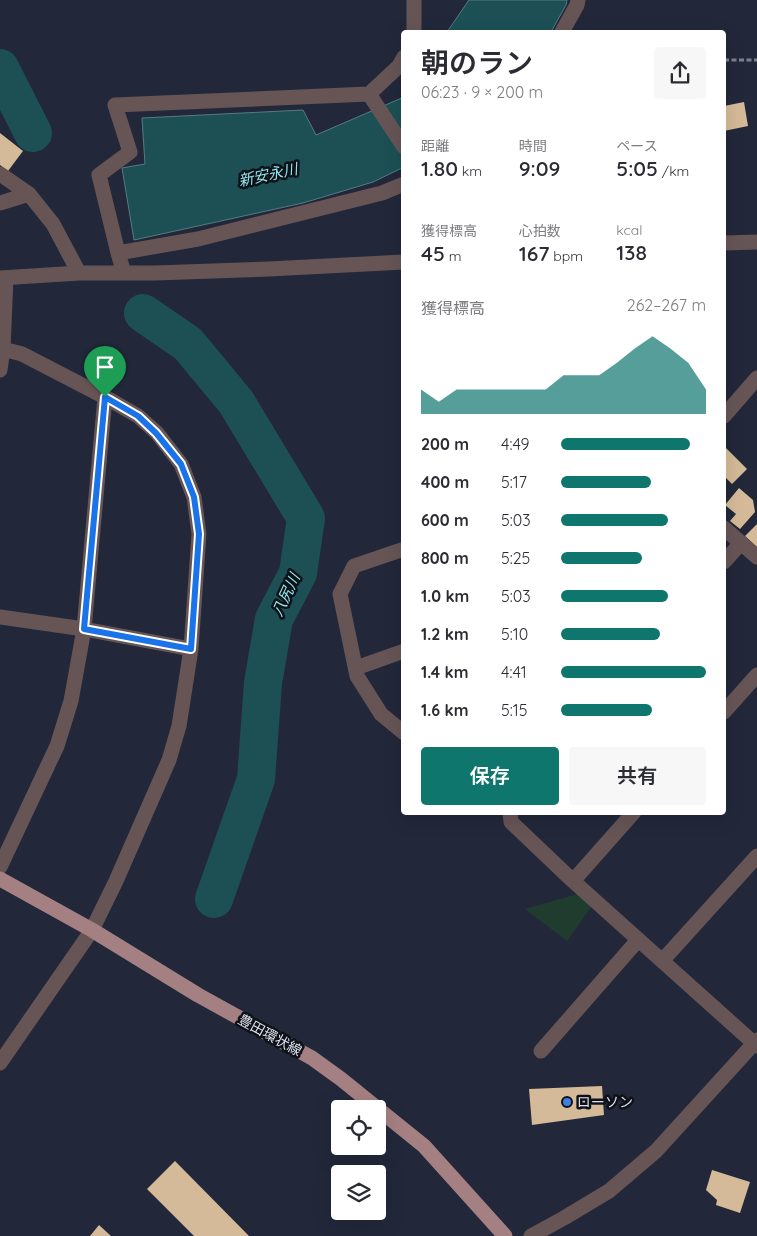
<!DOCTYPE html>
<html lang="ja">
<meta charset="utf-8">
<style>
:root{--surface:#fff;--page:#f7f7f7;--text:#2b2b33;--muted:#7c7c81;--accent:#0f766e}
body{margin:0;font-family:Quicksand,"Noto Sans JP",sans-serif;background:var(--page);color:var(--text);height:100vh;display:flex;flex-direction:column;font-size:19px;white-space:nowrap}
*{box-sizing:border-box;margin:0}
p{font-size:16px;color:var(--muted)}
.icon{flex:none;width:28px;height:28px;fill:none;stroke:currentColor;stroke-width:2;stroke-linecap:round;stroke-linejoin:round}
.map{position:relative;flex:1;overflow:hidden}
.side{position:absolute;left:401px;top:30px;width:325px;height:785px;display:flex;flex-direction:column;background:var(--surface);border-radius:5px;box-shadow:0 5px 20px #0002}
.side>*{flex:none}
.controls{position:absolute;left:331px;top:1100px;display:grid;gap:10px}
.controls a{display:grid;place-items:center;width:55px;height:55px;border-radius:5px;background:var(--surface);box-shadow:0 5px 20px #0002;font-size:25px}
.pin{position:absolute;display:grid;place-items:center;width:42px;height:42px;color:#fff;margin:-51px -21px;border-radius:50% 50% 50% 0;rotate:-45deg;box-shadow:0 0 5px #0007}
.pin .icon{rotate:45deg}
.round{display:grid;place-items:center;flex:none;width:52px;height:52px;border-radius:5px;background:var(--page)}
.headline{display:flex;align-items:center;justify-content:space-between;height:85px;padding:0 20px}
h1{font-size:28px;font-weight:600;line-height:38px}
.stats{display:grid;grid-template-columns:repeat(3,1fr);gap:8px;height:85px;padding:5px 20px}
.stats div{display:grid;align-content:center}
.stats b{font-size:21px;font-weight:600}
.stats small{font-size:14px;font-weight:400}
.stats p{font-size:14px}
.chart{height:140px;padding:10px 20px}
.chart p{display:flex;justify-content:space-between}
.chart svg{width:100%;height:90px;margin-top:5px;fill:var(--accent);opacity:.7}
.cta{display:flex;gap:10px;margin-top:auto;padding:10px 20px}
.cta a{flex:1;height:58px;border-radius:5px;background:var(--accent);color:#fff;font-size:20px;font-weight:600;line-height:58px;text-align:center}
.cta a+a{background:var(--page);color:var(--text)}
ul{padding:0 20px;list-style:none;font-size:16px}
li{display:grid;grid-template-columns:80px 60px 1fr;align-items:center;height:38px}
li i{height:12px;border-radius:6px;background:var(--accent)}
.map>svg:first-child{display:block}
.green{fill:#1f3c2e}
.water{fill:#1c5054;stroke:#567b82}
.lines{fill:none;stroke-linecap:round;stroke-linejoin:round}
.river{stroke:#1c5054;stroke-width:38}
.building{fill:#d4ba98}
.path{stroke:#7c8190;stroke-width:3;stroke-dasharray:5 2.5;stroke-linecap:butt}
.minor{stroke:#675556;stroke-width:15}
.major{stroke:#a58082;stroke-width:15}
.route-casing{stroke:#fff;stroke-width:10}
.route{stroke:#1a73e8;stroke-width:6}
.shop-dot{fill:#3f7fe0;stroke:#0f1119;stroke-width:2}
.labels{text-anchor:middle;stroke-width:5;stroke-linejoin:round;paint-order:stroke}
.street-label{font-size:14px;fill:#dce0ec;stroke:#0f1119}
.poi-label{font-size:14px;fill:#dce0ec;stroke:#0f1119;text-anchor:start}
.water-label{font-size:15px;font-style:italic;fill:#8ee6ec;stroke:#0f1119}
</style>
<div class="map">
<svg width="757" height="1236" viewBox="0 0 757 1236">
<rect width="100%" height="100%" fill="#22283a"/>
<path class="green" d="M577,894L592,906L567,941L525,909Z"/>
<path class="water" d="M469,0H567L566,5L551,32H447Z
M404,97V167L373,182L303,203L134,240L122,168L145,164L142,118L303,110L316,135Z"/>
<g class="lines">
<path class="river" d="M0,68L33,133
M143,313L188,344L236,402L306,518L298,573L274,619L263,683L256,779L214,899"/>
</g>
<path class="building" d="M744,102L748,126L724,131V106Z
M0,133L23,151L8,171L0,165Z
M726,448L747,469L732,484L724,476V450Z
M739,488L753,500L755,512L740,529L730,521L736,514L725,505Z
M757,524V547L745,536Z
M602,1086L604,1115L532,1125L529,1089Z
M175,1161L249,1236H194L147,1189Z
M712,1170L750,1182L740,1213L716,1205L717,1200L706,1190Z
M99,1225L111,1236H90Z"/>
<g class="lines">
<path class="path" d="M724,60H757"/>
<path class="minor" d="M414,0V32
M562,32L577,5L578,0
M369,94L404,147
M0,174L29,194L53,224L79,273
M0,203L29,194
M724,243L757,242
M118,253L198,239L382,193L404,184
M124,273L118,253L99,175L130,152L115,105L369,94L399,66L404,57
M0,278L79,273H155L269,269L404,262
M0,370L3,349L6,278
M724,416L757,378
M724,528L757,557
M404,549L354,566L340,594L357,676L381,714L404,733
M724,562L741,543
M0,617L84,629L191,649
M356,668L404,651
M724,712L757,675
M510,812L511,822L573,881L757,1046
M0,867L57,746L71,701L84,629L105,397
M573,881L634,812
M662,961L757,856
M541,1051L638,940
M0,1063L92,930L116,881L169,760L179,726L191,649L199,534L194,497L181,464L157,433L138,416L105,397L22,354L3,349
M531,1236L564,1218L609,1191L656,1151L757,1040"/>
<path class="major" d="M0,879L92,930L198,995L312,1058L341,1079L424,1146L505,1236"/>
</g>
<g class="lines">
<g class="route-casing">
<path id="route" d="M105,397L138,416L156,433L181,464L194,497L199,534L191,649L84,629Z"/>
</g>
<use href="#route" class="route"/>
</g>
<circle class="shop-dot" cx="567" cy="1102" r="5"/>
<g class="labels">
<g class="street-label">
<text transform="translate(270 1035) rotate(29)" y="5">豊田環状線</text>
</g>
<g class="poi-label">
<text x="577" y="1107">ローソン</text>
</g>
<g class="water-label">
<text transform="translate(268 175) rotate(-12)" y="5">新安永川</text>
<text transform="translate(286 595) rotate(-65)" y="5">八尻川</text>
</g>
</g>
</svg>
<div class="controls">
<a><svg class="icon" aria-label="locate" viewBox="0 0 24 24"><circle cx="12" cy="12" r="6"/><path d="M12 2v4M12 18v4M2 12h4M18 12h4"/></svg></a>
<a><svg class="icon" aria-label="layers" viewBox="0 0 24 24"><path d="M12 4l9 5-9 5-9-5zM3 14l9 5 9-5"/></svg></a>
</div>
<div class="pin" style="left:105px;top:397px;background:#1e9e55"><svg class="icon" aria-label="arrive" viewBox="0 0 24 24"><path d="M6 21V4h12l-3 4 3 4H6"/></svg></div>
<section class="side">
<div class="headline"><div><h1>朝のラン</h1><p>06:23 · 9 × 200 m</p></div><a class="round"><svg class="icon" aria-label="share" viewBox="0 0 24 24"><path d="M12 15V3M7 8l5-5 5 5M5 13v7h14v-7"/></svg></a></div>
<div class="stats">
<div><p>距離</p><b>1.80<small> km</small></b></div>
<div><p>時間</p><b>9:09</b></div>
<div><p>ペース</p><b>5:05<small> /km</small></b></div>
</div>
<div class="stats">
<div><p>獲得標高</p><b>45<small> m</small></b></div>
<div><p>心拍数</p><b>167<small> bpm</small></b></div>
<div><p>kcal</p><b>138</b></div>
</div>
<div class="chart"><p><span>獲得標高</span>262–267 m</p>
<svg viewBox="0 0 160 44" preserveAspectRatio="none"><path d="M0 44V32L10 38L20 32L30 32L40 32L50 32L60 32L70 32L80 25L90 25L100 25L110 19L120 12L130 6L140 12L150 19L160 32V44z"/></svg>
</div>
<ul>
<li><b>200 m</b>4:49<i style="width:89%"></i></li>
<li><b>400 m</b>5:17<i style="width:62%"></i></li>
<li><b>600 m</b>5:03<i style="width:74%"></i></li>
<li><b>800 m</b>5:25<i style="width:56%"></i></li>
<li><b>1.0 km</b>5:03<i style="width:74%"></i></li>
<li><b>1.2 km</b>5:10<i style="width:68%"></i></li>
<li><b>1.4 km</b>4:41<i style="width:100%"></i></li>
<li><b>1.6 km</b>5:15<i style="width:63%"></i></li>
</ul>
<div class="cta"><a>保存</a><a>共有</a></div>
</section>
</div>
